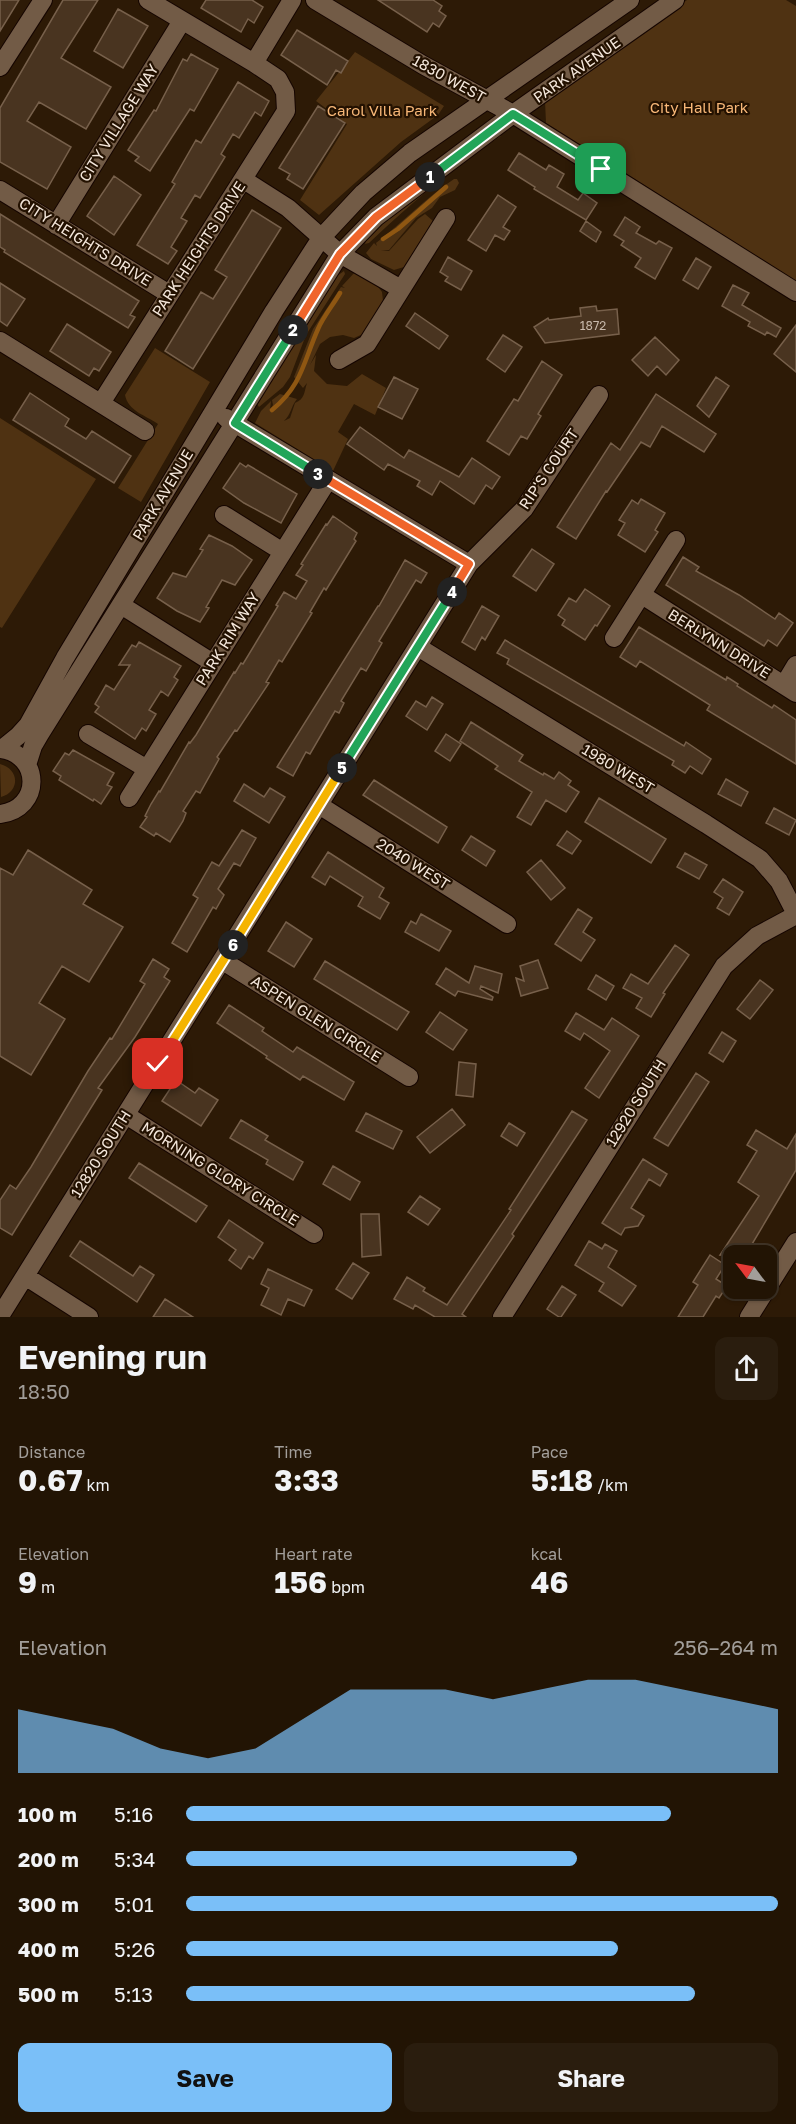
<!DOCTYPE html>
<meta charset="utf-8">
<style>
:root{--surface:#221404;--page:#2a1d0e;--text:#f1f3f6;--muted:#a29e9a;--line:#3f3326;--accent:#7abff8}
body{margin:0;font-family:"Golos Text",sans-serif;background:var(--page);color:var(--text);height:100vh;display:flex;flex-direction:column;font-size:22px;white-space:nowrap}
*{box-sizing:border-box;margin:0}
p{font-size:20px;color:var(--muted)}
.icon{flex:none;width:33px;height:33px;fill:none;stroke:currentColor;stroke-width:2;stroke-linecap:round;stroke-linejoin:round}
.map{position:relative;height:1317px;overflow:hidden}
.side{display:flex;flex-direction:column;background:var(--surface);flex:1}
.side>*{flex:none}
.needle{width:39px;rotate:302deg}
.tools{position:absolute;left:723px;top:1245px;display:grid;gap:12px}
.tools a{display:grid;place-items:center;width:54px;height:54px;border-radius:12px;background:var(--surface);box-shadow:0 2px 4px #0004,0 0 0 2px var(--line);font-size:30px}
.pin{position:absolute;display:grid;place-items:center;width:51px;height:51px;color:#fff;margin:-26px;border-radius:12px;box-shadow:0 3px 9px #0006}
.km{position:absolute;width:30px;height:30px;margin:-15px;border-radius:50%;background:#222;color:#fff;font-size:16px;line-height:30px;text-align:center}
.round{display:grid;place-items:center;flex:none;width:63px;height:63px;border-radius:12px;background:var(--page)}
.summary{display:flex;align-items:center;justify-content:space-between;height:102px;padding:0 18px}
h1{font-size:33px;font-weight:700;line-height:45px}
.stats{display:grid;grid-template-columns:repeat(3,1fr);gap:9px;height:102px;padding:6px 18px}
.stats div{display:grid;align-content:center}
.stats b{font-size:30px;font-weight:700}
.stats small{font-size:16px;font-weight:400}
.stats p{font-size:16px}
.chart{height:168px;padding:12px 18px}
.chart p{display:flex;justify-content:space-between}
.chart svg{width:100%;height:108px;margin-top:6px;fill:var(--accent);opacity:.7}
.cta{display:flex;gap:12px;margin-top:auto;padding:12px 18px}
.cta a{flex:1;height:69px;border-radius:12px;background:var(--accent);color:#111;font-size:24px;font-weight:700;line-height:69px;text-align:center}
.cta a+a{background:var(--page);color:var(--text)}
ul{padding:0 18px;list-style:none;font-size:20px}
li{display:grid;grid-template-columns:96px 72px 1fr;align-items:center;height:45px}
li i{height:15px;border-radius:8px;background:var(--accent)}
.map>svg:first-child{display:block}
.green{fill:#4f3212}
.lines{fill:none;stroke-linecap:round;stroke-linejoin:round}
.stream{stroke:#8f5712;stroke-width:4.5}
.building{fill:#493420;stroke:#77604b;stroke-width:1.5}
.minor-casing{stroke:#150500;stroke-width:20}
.minor{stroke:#725b46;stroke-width:18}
.split-1-casing{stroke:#fff;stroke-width:12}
.split-2-casing{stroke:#fff;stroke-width:12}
.split-3-casing{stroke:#fff;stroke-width:12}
.split-4-casing{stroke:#fff;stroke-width:12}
.split-5-casing{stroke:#fff;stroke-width:12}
.split-6-casing{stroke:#fff;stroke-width:12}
.split-7-casing{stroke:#fff;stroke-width:12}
.split-1{stroke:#22a559;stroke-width:8}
.split-2{stroke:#f0652b;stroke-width:8}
.split-3{stroke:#22a559;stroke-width:8}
.split-4{stroke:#f0652b;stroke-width:8}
.split-5{stroke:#22a559;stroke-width:8}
.split-6{stroke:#f5b400;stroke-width:8}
.split-7{stroke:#f5b400;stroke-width:8}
.labels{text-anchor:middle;stroke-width:4.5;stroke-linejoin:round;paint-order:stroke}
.number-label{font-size:12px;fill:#c9baac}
.street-label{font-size:15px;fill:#f4e7db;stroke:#231100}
.park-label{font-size:15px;fill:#f7b777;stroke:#231100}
</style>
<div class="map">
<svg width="796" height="1317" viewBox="0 0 796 1317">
<rect width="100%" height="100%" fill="#2d1a06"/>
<path class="green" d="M687,0H786L796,6V281L546,123L545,101Z
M355,52L444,106L438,115L401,142L319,215L300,200L347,124L316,101Z
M497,135L501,136C453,167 410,204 369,243L365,244L367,238L405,201Z
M454,179H457L459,183L455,190L440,197L432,208L416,218L389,250L381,251H389L418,219L425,214L433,221L404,267L394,270L371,259L366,253L374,243L377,246L376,243C403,222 426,198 454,179Z
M344,271L345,274L306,335L290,377L283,387L259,407L257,404L337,276Z
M355,272L376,284L382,292L383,301L363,334L354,338L343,335L330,337L320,344L310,365L316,355L314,371L327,384L347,386L362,374L386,388L375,415L354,404L338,432L348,439L333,471L255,423L261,411L271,401L270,410L273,405L272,400L280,394L297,399C291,406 291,415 284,421L290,418L295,403C305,399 304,392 307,383L303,388L294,377L313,329L341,287L345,288L342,286Z
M155,348L210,382L141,502L118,488L158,424C145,415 128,411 125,395Z
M0,418L96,479L2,628L0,627Z
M0,764C20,769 20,792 1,797Z"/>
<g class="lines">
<path class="stream" d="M383,239L398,229L446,187
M272,410C302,385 303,363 318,329C323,317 333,305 340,293"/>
</g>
<path class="building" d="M0,0H19L0,31Z
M63,0H98L61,58L111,87L86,129L39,102L27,121L71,147L47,189L0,162V108Z
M206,0H252L263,7L254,23L248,19L241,32L201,8Z
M378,0H433L442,6L439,11L446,16L439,27L433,23L427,32Z
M118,9L148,26L123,68L94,51Z
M297,30L348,61L341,73L336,70L327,85L281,55Z
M191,54L218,69L194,111L190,109L150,171L135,161L139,157L128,150L154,110L156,111L183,59L187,61Z
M238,82L269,101L261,116L255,112L239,138L233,134L221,154L225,157L200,198L195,195L181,218L187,221L171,247L177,251L168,264L137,245L175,184L172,182L196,140L201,143Z
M318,106L345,123L303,189L287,179L290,174L279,168Z
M519,153L546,170L549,165L564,174L557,187L578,200L583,193L597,203L586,220L534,189L535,187L508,170Z
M114,176L141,195L114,235L87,216Z
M498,195L516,207L503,227L510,231L504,240L495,235L486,251L468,240Z
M252,210L281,228L193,369L165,351L201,292L213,299L227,277L215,270Z
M0,214L139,301L130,315L135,317L128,328L4,252L5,250L0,247Z
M625,217L640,227L636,233L656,244L659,241L672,248L655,279L635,267L641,258L621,245L624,241L614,235Z
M586,221L601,232L596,242L580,231Z
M448,257L472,271L461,290L445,281L448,277L440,272Z
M696,258L711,267L698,289L683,280Z
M0,283L25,299L7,326L0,321Z
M733,285L749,293L742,305L781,328L776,337L767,332L765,335L748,326L750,322L722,306Z
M596,306L597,311L617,309L619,334L545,343L534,327L548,318L549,320L581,316L580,308Z
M415,313L448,336L439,349L406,326Z
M67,324L111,352L99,371L94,368L89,376L50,351Z
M796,325V372L774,354Z
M503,335L522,347L505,372L487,359Z
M655,337L679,360L666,375L657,366L648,376L632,360Z
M542,361L562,375L538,414L541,416L527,439L521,436L509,455L487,441L514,399L518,401Z
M394,377L418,389L402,419L378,407Z
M716,377L729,386L709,417L697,406Z
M30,393L69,419L65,426L86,439L92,431L131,456L114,483L13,420Z
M656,394L716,434L704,452L662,426L650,447L641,442L607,492L606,491L576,539L557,527L611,443L620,450Z
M360,427L404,458L409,450L459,477L472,458L500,477L492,489L486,485L474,504L440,481L432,495L417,486L420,481L388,464L384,470L347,444Z
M240,463L246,467L248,465L297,494L281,523L244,503L223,488Z
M641,499L665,513L655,530L658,532L645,552L618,535L625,523L619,520L632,500L638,504Z
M333,516L357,533L354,539L356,541L326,590L324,588L310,612L312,613L282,662L279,660L266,682L269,683L237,731L235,730L217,757L219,759L200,793L196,791L183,811L186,813L183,821L170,842L156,833L154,836L140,827L147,817L145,816L151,804L159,791L160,792L189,742L190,743L196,735L234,672L235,673L241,663L243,664L278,606L276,605L284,592L296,599L307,581L296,575L303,565L301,564L326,524L327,525Z
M209,535L232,546L252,560L235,585L222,580L206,607L209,608L200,622L177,611L157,598L173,573L186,577L203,550L200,549Z
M532,549L554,564L536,591L513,576Z
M683,557L699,567L696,571L739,595L775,619L779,613L793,623L777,646L768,640L764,646L666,585Z
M405,560L427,573L421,583L416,580L379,641L382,643L366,671L361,668L341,701L344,703L339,713L335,711L310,754L306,752L293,776L277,767L378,606H379Z
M585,589L610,606L597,626L595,625L585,640L562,625L565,620L558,615L569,598L576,602Z
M482,606L499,616L485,640L482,637L475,650L462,642Z
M639,627L726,680L727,677L738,684L737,686L772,708L774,705L796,720V764L707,710L710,705L640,661L636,667L620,657Z
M505,640L684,746L686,742L711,759L702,774L690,766L685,773L672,765L674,761L507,664L509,659L497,653Z
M139,642L181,666L174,677L178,680L168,696L161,691L149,710L156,714L146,731L142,728L135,739L95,712L99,707L95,704L106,685L114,690L130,665H119L132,645L136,647Z
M432,697L443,704L427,730L406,716L416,701L426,707Z
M471,722L523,755L519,761L543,775L544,773L554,779L559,772L571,781L568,785L579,792L566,812L546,800L531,825L517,817L532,792L495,769L498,766L460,741Z
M446,734L461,744L450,761L435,751Z
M73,750L114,773L107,785L112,787L101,804L94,799L93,801L59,780L61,776L53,771L65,753L69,755Z
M726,779L748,792L741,806L718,794Z
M374,780L447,827L438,843L363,795Z
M244,784L264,797L270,788L285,797L269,823L234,801Z
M599,798L666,839L651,863L585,822Z
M774,808L796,820L789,835L766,823Z
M242,830L256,838L240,866L234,863L218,889L224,895L216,909L213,907L187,952L172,943L198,898L193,895L212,862L219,866Z
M567,831L581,841L572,854L557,845Z
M471,836L495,851L486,866L462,850Z
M28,850L92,890L83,904L123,927L89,982L62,966L39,1003L65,1019L31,1075L0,1056V868L13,875Z
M328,852L384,888L379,897L389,903L380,919L358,906L363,897L330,876L325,885L312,877Z
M685,853L707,865L699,879L677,867Z
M541,860L565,888L551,900L527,872Z
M723,879L743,892L729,915L717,908L723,898L714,892Z
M578,909L592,918L583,932L595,940L581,961L555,944Z
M421,914L451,931L439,951L405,932L411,921L416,924Z
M286,922L312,939L294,967L268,951Z
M675,945L689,955L663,993L665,994L651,1017L636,1008L642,998L623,988L631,974L648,984Z
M153,959L169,969L164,977L170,981L135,1037L98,1088L102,1090L12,1235L0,1228V1200L10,1185L16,1189L31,1167L88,1071L110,1038L112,1039L145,984L140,981Z
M538,960L548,988L521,996L516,978L524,981L520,966Z
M325,961L409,1012L397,1030L314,979Z
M475,966L502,974L498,993L481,986L480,989L493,997L492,1000L458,991L455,996L436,984L446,968L469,983Z
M596,975L614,986L606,1000L588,989Z
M760,980L773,990L750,1019L737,1009Z
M229,1005L264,1028L262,1031L293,1052L297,1047L354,1082L344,1100L303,1076L300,1080L266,1058L267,1056L217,1023Z
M440,1012L467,1030L453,1050L426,1032Z
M576,1013L604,1030L612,1018L639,1036L599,1098L585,1088L610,1051L584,1033L580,1040L565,1031Z
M722,1032L736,1041L723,1062L709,1053Z
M459,1062L476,1064L473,1097L456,1095Z
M696,1073L709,1082L668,1146L654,1138Z
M176,1080L195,1093L199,1088L218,1100L201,1126L162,1101Z
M452,1109L465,1125L430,1153L417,1137Z
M572,1111L587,1120L512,1234L514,1236L462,1314L466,1317H435L415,1305L413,1309L394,1299L407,1277L425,1288L423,1291L447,1305L511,1210L509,1209Z
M366,1113L402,1131L393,1149L356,1131Z
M241,1120L268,1136L265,1140L303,1162L293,1180L266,1164L268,1160L230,1138Z
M509,1123L525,1133L517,1146L501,1136Z
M756,1130L787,1149L796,1134V1170L745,1256L720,1255L759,1196L738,1182L757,1151L747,1145Z
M643,1159L667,1174L660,1186L649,1179L631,1208L644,1216L638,1226L625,1228L621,1235L602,1223Z
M139,1163L207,1206L196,1222L129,1178Z
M333,1166L360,1182L350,1200L323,1184Z
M420,1196L440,1209L428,1225L408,1212Z
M361,1214H379L381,1255L362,1257Z
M229,1220L263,1243L253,1259L249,1256L241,1269L229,1260L236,1250L218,1237Z
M80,1241L133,1276L140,1266L154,1275L137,1302L70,1256Z
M589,1241L602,1249L605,1244L617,1251L608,1267L636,1286L622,1306L599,1291L604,1283L575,1265Z
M710,1255L725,1265L716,1279L727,1286L719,1298L716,1296L703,1317H678L698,1285L693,1282Z
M353,1263L369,1273L352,1299L336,1289Z
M268,1269L312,1290L304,1306L288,1299L281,1315L261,1305L269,1288L261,1284Z
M562,1286L576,1295L561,1317H559L547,1309Z
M165,1299L193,1317H153Z"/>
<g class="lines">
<g class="minor-casing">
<path id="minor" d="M315,0L423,65L513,114L796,292
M254,63L292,0
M0,67L43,0
M244,180L288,208L340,254L401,289
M0,190L169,294
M56,225L182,21
M0,341L145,431
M339,360L367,344L446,218
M101,403L286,111L285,92L278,79L254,63L148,0
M226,418L469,564
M224,515L283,552
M642,595L796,693
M121,605L213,663
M614,638L676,540
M418,647L706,824L760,859L779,881L796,914
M784,685L796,665
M88,734L147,769
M0,749C42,754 42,809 0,814
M2,749L18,736L28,725L65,658L177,472L274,311L321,238L363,193L410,153L630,0
M27,765L33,746L40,734L340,254L376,217L513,114L675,0
M129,798L328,480
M319,805L507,924
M223,961L409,1077
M126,1115L314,1234
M25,1276L89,1317
M0,1316L469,564L524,509L599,395
M502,1317L724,966L757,936L796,915
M749,1317L796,1242"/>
</g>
<use href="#minor" class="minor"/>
</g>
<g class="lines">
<g class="split-1-casing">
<path id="split-1" d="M430,177L513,114L601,169"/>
</g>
<g class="split-2-casing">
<path id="split-2" d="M293,330L340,254L376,217L430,177"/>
</g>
<g class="split-3-casing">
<path id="split-3" d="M293,330L235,423L318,474"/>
</g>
<g class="split-4-casing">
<path id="split-4" d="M318,474L469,564L452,592"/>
</g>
<g class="split-5-casing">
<path id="split-5" d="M342,768L452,592"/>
</g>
<g class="split-6-casing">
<path id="split-6" d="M233,945L342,768"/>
</g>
<g class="split-7-casing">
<path id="split-7" d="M158,1064L233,945"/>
</g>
<use href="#split-1" class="split-1"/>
<use href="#split-2" class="split-2"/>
<use href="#split-3" class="split-3"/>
<use href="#split-4" class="split-4"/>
<use href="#split-5" class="split-5"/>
<use href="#split-6" class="split-6"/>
<use href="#split-7" class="split-7"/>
</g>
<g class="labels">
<g class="number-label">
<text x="593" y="330">1872</text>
</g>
<g class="street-label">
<text transform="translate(577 70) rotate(-35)" y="5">PARK AVENUE</text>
<text transform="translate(449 79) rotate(29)" y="5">1830 WEST</text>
<text transform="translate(119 123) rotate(-58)" y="5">CITY VILLAGE WAY</text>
<text transform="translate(85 242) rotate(32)" y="5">CITY HEIGHTS DRIVE</text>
<text transform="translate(199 249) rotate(-57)" y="5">PARK HEIGHTS DRIVE</text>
<text transform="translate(549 469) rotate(-56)" y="5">RIP'S COURT</text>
<text transform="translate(163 495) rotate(-59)" y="5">PARK AVENUE</text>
<text transform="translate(228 639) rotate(-58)" y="5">PARK RIM WAY</text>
<text transform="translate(719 644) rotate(32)" y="5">BERLYNN DRIVE</text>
<text transform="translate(618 769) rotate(31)" y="5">1980 WEST</text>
<text transform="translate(413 864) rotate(32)" y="5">2040 WEST</text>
<text transform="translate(316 1019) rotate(32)" y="5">ASPEN GLEN CIRCLE</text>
<text transform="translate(636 1103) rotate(-58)" y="5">12920 SOUTH</text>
<text transform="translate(101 1154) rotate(-58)" y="5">12820 SOUTH</text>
<text transform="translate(220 1174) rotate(32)" y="5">MORNING GLORY CIRCLE</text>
</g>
<g class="park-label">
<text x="699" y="113">City Hall Park</text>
<text x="382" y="116">Carol Villa Park</text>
</g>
</g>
</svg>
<div class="tools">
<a><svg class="needle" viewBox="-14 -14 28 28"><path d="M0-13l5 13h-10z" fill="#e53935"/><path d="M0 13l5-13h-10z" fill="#a29e9a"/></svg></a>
</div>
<div class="pin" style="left:601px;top:169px;background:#1e9e55"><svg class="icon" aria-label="arrive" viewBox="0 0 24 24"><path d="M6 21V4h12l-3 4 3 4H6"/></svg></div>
<div class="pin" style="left:158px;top:1064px;background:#d93025"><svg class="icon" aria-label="check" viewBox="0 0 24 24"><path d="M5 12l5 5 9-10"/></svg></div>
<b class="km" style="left:430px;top:177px">1</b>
<b class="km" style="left:293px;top:330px">2</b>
<b class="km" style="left:318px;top:474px">3</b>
<b class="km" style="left:452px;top:592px">4</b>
<b class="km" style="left:342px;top:768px">5</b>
<b class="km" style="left:233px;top:945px">6</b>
</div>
<section class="side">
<div class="summary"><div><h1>Evening run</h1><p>18:50</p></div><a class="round"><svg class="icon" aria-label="share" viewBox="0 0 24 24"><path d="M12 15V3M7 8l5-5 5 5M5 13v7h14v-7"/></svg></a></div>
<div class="stats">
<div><p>Distance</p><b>0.67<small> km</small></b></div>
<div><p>Time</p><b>3:33</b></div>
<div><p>Pace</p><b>5:18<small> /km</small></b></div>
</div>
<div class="stats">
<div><p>Elevation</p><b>9<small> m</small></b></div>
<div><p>Heart rate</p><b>156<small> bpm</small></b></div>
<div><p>kcal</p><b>46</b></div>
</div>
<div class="chart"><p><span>Elevation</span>256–264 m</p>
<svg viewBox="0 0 160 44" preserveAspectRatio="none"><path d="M0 44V18L10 22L20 26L30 34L40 38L50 34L60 22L70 10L80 10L90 10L100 14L110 10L120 6L130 6L140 10L150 14L160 18V44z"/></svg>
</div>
<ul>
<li><b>100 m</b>5:16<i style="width:82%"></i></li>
<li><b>200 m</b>5:34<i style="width:66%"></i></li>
<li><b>300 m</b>5:01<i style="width:100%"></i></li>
<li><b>400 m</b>5:26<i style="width:73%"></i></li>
<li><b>500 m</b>5:13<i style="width:86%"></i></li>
</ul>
<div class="cta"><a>Save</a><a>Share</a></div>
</section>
